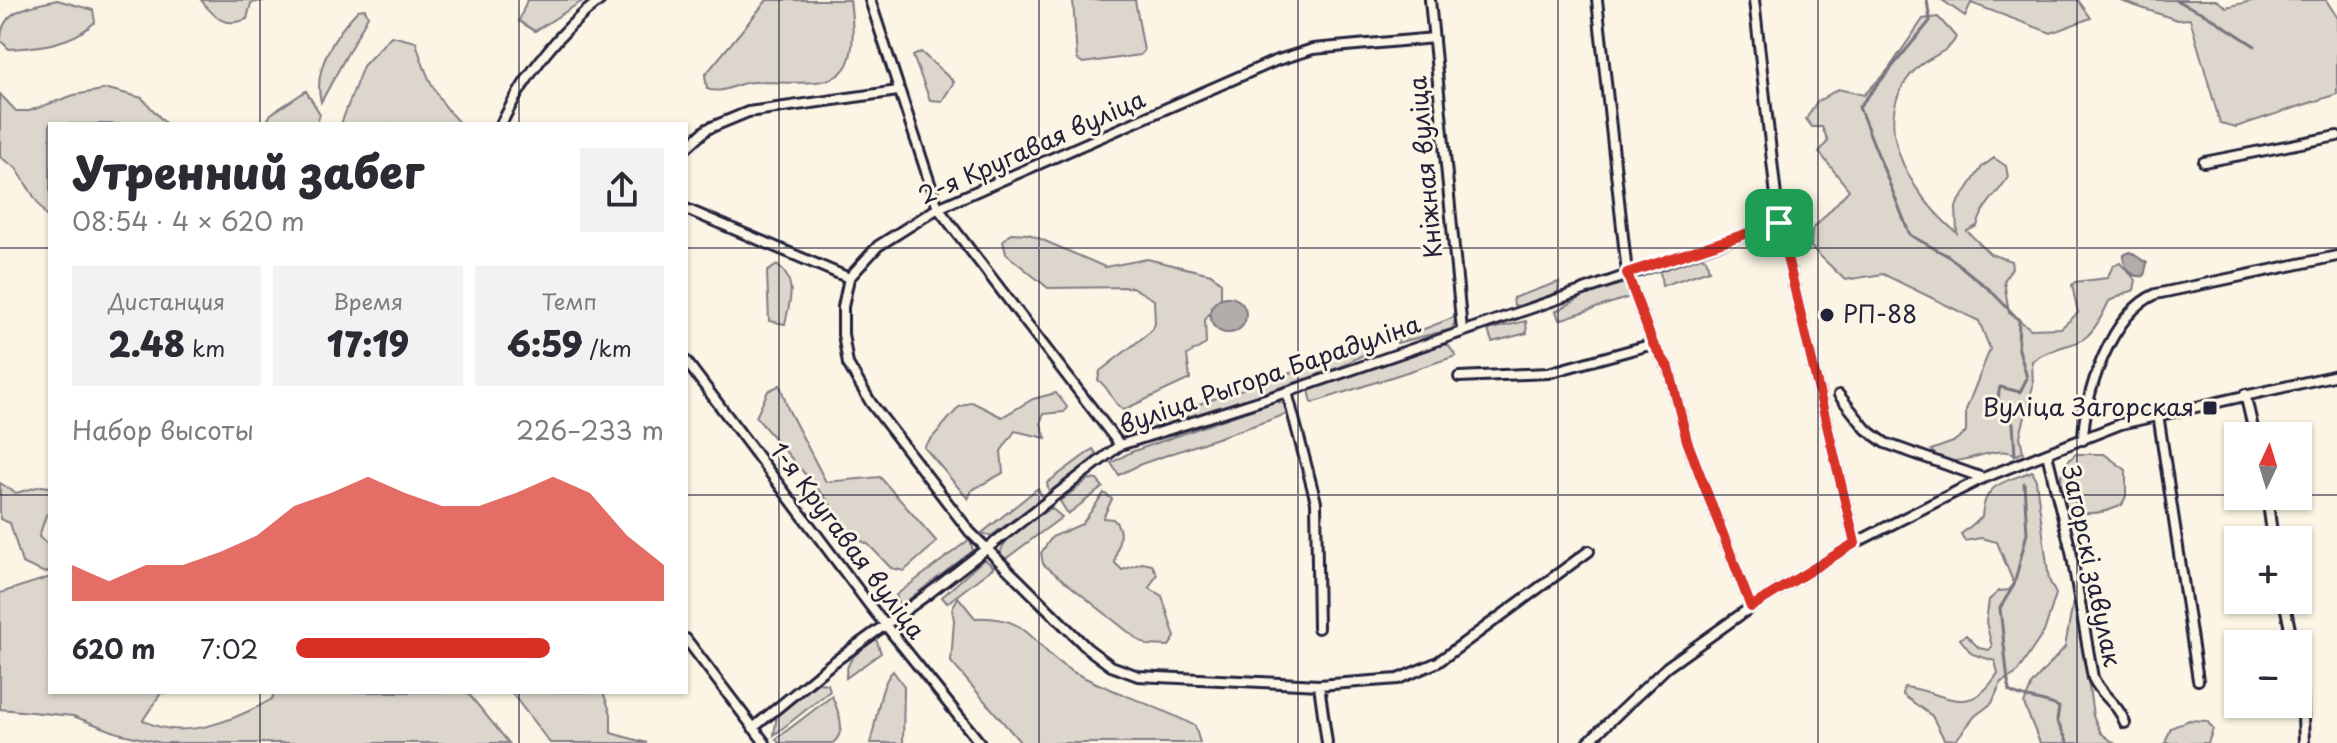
<!DOCTYPE html>
<html lang="ru">
<meta charset="utf-8">
<style>
:root{--surface:#fff;--page:#f2f2f3;--text:#2b2b33;--muted:#7c7c81;--accent:#d93025}
body{margin:0;font-family:"Playpen Sans",sans-serif;background:var(--page);color:var(--text);height:100vh;display:flex;flex-direction:column;font-size:30px;white-space:nowrap}
*{box-sizing:border-box;margin:0}
p{font-size:26px;color:var(--muted)}
.icon{flex:none;width:44px;height:44px;fill:none;stroke:currentColor;stroke-width:2;stroke-linecap:round;stroke-linejoin:round}
.map{position:relative;flex:1;overflow:hidden}
.details{position:absolute;left:48px;top:122px;width:640px;height:572px;display:flex;flex-direction:column;background:var(--surface);border-radius:0px;box-shadow:0 2px 6px #0004}
.details>*{flex:none}
.needle{width:52px;rotate:4deg}
.fabs{position:absolute;left:2224px;top:422px;display:grid;gap:16px}
.fabs a{display:grid;place-items:center;width:88px;height:88px;border-radius:0px;background:var(--surface);box-shadow:0 2px 6px #0004;font-size:40px}
.pin{position:absolute;display:grid;place-items:center;width:68px;height:68px;color:#fff;margin:-34px;border-radius:16px;box-shadow:0 4px 12px #0006}
.round{display:grid;place-items:center;flex:none;width:84px;height:84px;border-radius:0px;background:var(--page)}
.head{display:flex;align-items:center;justify-content:space-between;height:136px;padding:0 24px}
h1{font-size:44px;font-weight:800;line-height:60px}
.figures{display:grid;grid-template-columns:repeat(3,1fr);gap:12px;height:136px;padding:8px 24px}
.figures div{display:grid;align-content:center;border-radius:0px;background:var(--page);text-align:center}
.figures b{font-size:34px;font-weight:800}
.figures small{font-size:22px;font-weight:400}
.figures p{font-size:22px}
.chart{height:224px;padding:16px 24px}
.chart p{display:flex;justify-content:space-between}
.chart svg{width:100%;height:144px;margin-top:8px;fill:var(--accent);opacity:.7}
ul{padding:0 24px;list-style:none;font-size:26px}
li{display:grid;grid-template-columns:128px 96px 1fr;align-items:center;height:60px}
li i{height:20px;border-radius:10px;background:var(--accent)}
.map>svg:first-child{display:block}
.green{fill:#dcd6cc;stroke:#7f7c84;stroke-width:2}
.water{fill:#b2adab;stroke:#78757e;stroke-width:2}
.lines{fill:none;stroke-linecap:round;stroke-linejoin:round}
.stream{stroke:#78757e;stroke-width:3}
.minor-casing{stroke:#22223b;stroke-width:14}
.minor{stroke:#fcf5e5;stroke-width:8}
.route-casing{stroke:#fff;stroke-width:16}
.route{stroke:#d93025;stroke-width:10}
.grid{fill:none;stroke:#22223b;stroke-width:2;stroke-opacity:0.55}
.poi-dot{fill:#22223b;stroke:#fcf5e5;stroke-width:3}
.labels{text-anchor:middle;stroke-width:6;stroke-linejoin:round;paint-order:stroke}
.street-label{font-size:24px;fill:#22223b;stroke:#fcf5e5}
.poi-label{font-size:24px;fill:#22223b;stroke:#fcf5e5;text-anchor:start}
</style>
<div class="map">
<svg width="2337" height="743" viewBox="0 0 2337 743">
<rect width="100%" height="100%" fill="#fcf5e5"/>
<filter id="ink" filterUnits="userSpaceOnUse"><feTurbulence type="fractalNoise" baseFrequency=".0125" numOctaves="2"/><feDisplacementMap in="SourceGraphic" scale="16" xChannelSelector="R" yChannelSelector="G"/><feConvolveMatrix kernelMatrix="1 2 1 2 8 2 1 2 1" color-interpolation-filters="sRGB"/></filter>
<g filter="url(#ink)">
<path class="green" d="M57,0L93,10L95,22C72,44 41,47 9,49L1,41C0,8 32,6 57,0Z
M201,0H269L251,3L247,19C224,28 215,18 201,0Z
M527,0H584L535,31L519,21Z
M767,0H850C863,96 829,82 754,82C736,82 725,95 707,89L705,75Z
M1073,0H1135L1144,51L1140,55L1083,63L1077,59Z
M1942,0H2078L2091,18L2051,33L1971,3L1965,16Z
M2118,0H2216L2226,7L2256,0H2326L2337,17V94L2236,127L2220,123L2190,19L2177,20Z
M365,9L368,16L321,102C312,69 336,33 358,10Z
M1938,17L1956,37C1949,53 1930,56 1918,67C1863,119 1911,195 1957,233L1956,206L1982,167L1994,158L2006,166L2008,177C1995,199 1986,199 1977,226L1967,231L1990,254L2011,261L2012,268L2004,281L2009,313L2031,329L2061,328L2078,313L2072,285L2075,282L2107,278L2113,266L2120,263L2136,280L2134,290L2109,301C2082,360 2075,333 2032,361L2033,386L2020,436L2023,452L2017,455C1990,440 1953,479 1931,450L1953,442L1966,432V410L1990,349L1979,321L1883,274L1845,280L1811,247L1812,230L1849,190L1819,152L1828,141L1822,127H1812L1806,119L1817,102L1838,89L1864,95L1888,70L1923,19Z
M391,36L416,42C425,75 436,98 460,124H341L363,66Z
M921,52L954,82L942,101L930,100L913,56Z
M108,89L142,98L166,124H50V218L46,216L16,168L0,157V94L16,111H29L74,95Z
M306,91L320,114L317,124H265L271,114Z
M1011,233L1029,234L1105,267L1147,259L1211,274L1221,283V297L1205,320L1206,344L1187,355L1190,379L1123,410C1111,402 1111,389 1098,380L1100,371L1150,332L1155,324L1154,300L1132,287L1048,288L1006,254L1003,241Z
M1701,257L1706,259L1709,270L1662,286L1660,271Z
M777,265C798,281 790,301 785,324L769,321L767,272Z
M1559,282L1558,293L1519,306L1514,305L1513,298Z
M1621,284L1627,286L1633,296L1559,320L1556,311L1584,296Z
M1457,316L1452,329L1397,343L1396,340Z
M1526,321L1527,333L1492,342L1488,330Z
M1441,345H1448L1456,356L1312,403L1309,390Z
M1363,348L1367,353L1340,367L1127,440L1114,433Z
M780,385L788,409L826,482L880,477L937,542L904,571L891,568L868,544L846,534L829,502L756,417L768,391Z
M1056,393L1067,407L1064,412L1043,414L1041,424L1046,438L1015,431L1001,451L1003,473L972,490L968,499L924,447L959,407L972,402L1002,417L1033,399Z
M1276,401L1287,405L1290,413L1141,464L1119,475L1111,463L1131,452Z
M1093,449L1098,456L1049,492L1047,483Z
M2076,454H2104L2126,470V496L2122,505C2103,514 2085,517 2066,508C2060,485 2055,469 2076,454Z
M2032,471L2036,480L2049,580L2056,594L2044,632L2016,674L2001,682L1992,703L1975,716L1956,740L1944,739L1932,716L1903,695L1904,687C1943,690 1968,722 1998,673L1995,661L1972,654L1960,639L1966,635L1979,648L1989,650L1992,647L1986,622L1989,600L1999,591L2009,590L2014,584L1997,542L1981,538L1965,541L1961,534L1982,517C1984,482 2004,483 2032,471Z
M1089,479L1097,480L1103,487L1068,514L1060,501Z
M0,483L16,493L41,486L50,487V512L46,515L39,537L50,546V571L45,573L22,563L10,523L0,519Z
M1038,488L1043,498L991,536L982,533Z
M1104,493L1112,499L1103,518L1113,519C1127,532 1115,548 1115,563L1122,570L1142,563L1152,565L1157,574L1149,588L1162,596L1175,637L1169,646L1147,645L1137,639L1043,564L1041,553L1052,537L1082,524Z
M1051,508L1062,517L1004,560L1000,557C1000,535 1035,519 1051,508Z
M970,539L973,551L900,606L896,595Z
M984,559L994,567L947,603L942,597Z
M50,577V692H182L161,693L143,720C182,743 237,719 272,699L274,692H467L509,743H161L118,733L73,716L0,709V593Z
M958,597L975,618C1036,615 1033,652 1075,673C1114,693 1156,705 1195,726L1200,743H1021L951,662L954,620L952,609Z
M2073,602L2078,605L2093,716L2101,733L2114,743H2040L2024,704L2032,684L2065,647Z
M876,639L881,653L846,678C845,658 861,650 876,639Z
M893,671L904,686L903,743H870C877,722 879,684 893,671Z
M818,683L828,684L830,691L774,735L777,714Z
M511,692H603L611,714V733L647,743H550Z
M832,696C838,712 848,730 833,743H779L776,739Z
M2189,720L2207,721L2213,729L2208,743H2165L2171,728Z"/>
<path class="water" d="M2130,252L2147,263L2144,276C2131,278 2123,267 2124,255Z
M1210 315a18 18 0 1 1 36 0a18 18 0 1 1-36 0Z"/>
<g class="lines">
<path class="stream" d="M1927,0L1930,21L1859,107L1910,235L1948,256L1990,290L2019,320L2018,346L2027,378L2020,392L2000,387C1995,403 2002,412 2013,423L2015,455
M2175,0L2207,15L2255,46
M2024,483L2027,533L2014,585L2000,608L2009,691C2024,700 2042,699 2059,707L2057,721L2068,743"/>
<g class="minor-casing">
<path id="minor" d="M870,0L938,208L1120,445
M1430,0L1462,330
M1597,0L1627,273L1653,344L1669,368L1687,441L1751,607
M1754,0L1779,223L1855,543
M1434,38L1313,49L1275,61L938,208L878,246L849,278L843,307V334L848,364L871,403L970,532L1087,648L1111,666L1138,676L1319,685L1398,679L1438,662L1589,551
M501,124C525,76 557,33 600,0
M686,148L707,129L748,112L898,91
M2204,162L2337,136
M686,209L849,278
M686,361L871,607L980,743
M1459,377L1548,373L1653,344
M1287,392L1316,502L1318,628
M2245,394L2255,436
M1839,395L1866,429L1885,443L1983,478
M2158,414L2198,680
M2083,440C2084,394 2111,313 2156,294L2337,256
M2047,454L2071,551L2093,678C2102,697 2118,703 2125,723
M2267,496L2273,540
M2284,600L2293,644
M686,639L765,743
M2298,669L2302,690L2304,743
M1319,685L1327,743
M753,728L831,664L928,594L1120,445L1287,392L1779,223
M1587,743L1667,667L1751,607L1855,543L1983,478L2121,424L2337,375"/>
</g>
<use href="#minor" class="minor"/>
</g>
</g>
<g class="lines" filter="url(#ink)">
<g class="route-casing">
<path id="route" d="M1779,223L1855,543L1751,607L1687,441L1669,368L1653,344L1627,273Z"/>
</g>
<use href="#route" class="route"/>
</g>
<path class="grid" d="M260,0V124M519,0V124M779,0V743M1039,0V743M1298,0V743M1558,0V743M1818,0V743M2077,0V743M0,248H50M686,248H2337M0,495H50M686,495H2238M2298,495H2337M260,692V743M519,692V743"/>
<g class="poi-dot">
<circle cx="1827" cy="315" r="8"/>
<rect x="2202" y="400" width="16" height="16" rx="4"/>
</g>
<g class="labels">
<g class="street-label">
<text transform="translate(1032 148) rotate(-24)" y="8">2-я Кругавая вуліца</text>
<text transform="translate(1426 167) rotate(-95)" y="8">Кніжная вуліца</text>
<text transform="translate(1270 375) rotate(-19)" y="8">вуліца Рыгора Барадуліна</text>
<text transform="translate(847 541) rotate(53)" y="8">1-я Кругавая вуліца</text>
<text transform="translate(2091 566) rotate(78)" y="8">Загорскі завулак</text>
</g>
<g class="poi-label">
<text x="1843" y="323">РП-88</text>
<text x="2194" y="416" text-anchor="end">Вуліца Загорская</text>
</g>
</g>
</svg>
<div class="fabs">
<a><svg class="needle" viewBox="-14 -14 28 28"><path d="M0-13l5 13h-10z" fill="#e53935"/><path d="M0 13l5-13h-10z" fill="#7c7c81"/></svg></a>
<a>+</a>
<a>−</a>
</div>
<div class="pin" style="left:1779px;top:223px;background:#1e9e55"><svg class="icon" aria-label="arrive" viewBox="0 0 24 24"><path d="M6 21V4h12l-3 4 3 4H6"/></svg></div>
<section class="details">
<div class="head"><div><h1>Утренний забег</h1><p>08:54 · 4 × 620 m</p></div><a class="round"><svg class="icon" aria-label="share" viewBox="0 0 24 24"><path d="M12 15V3M7 8l5-5 5 5M5 13v7h14v-7"/></svg></a></div>
<div class="figures">
<div><p>Дистанция</p><b>2.48<small> km</small></b></div>
<div><p>Время</p><b>17:19</b></div>
<div><p>Темп</p><b>6:59<small> /km</small></b></div>
</div>
<div class="chart"><p><span>Набор высоты</span>226–233 m</p>
<svg viewBox="0 0 160 44" preserveAspectRatio="none"><path d="M0 44V33L10 38L20 33L30 33L40 29L50 24L60 15L70 11L80 6L90 11L100 15L110 15L120 11L130 6L140 11L150 24L160 33V44z"/></svg>
</div>
<ul>
<li><b>620 m</b>7:02<i style="width:69%"></i></li>
</ul>
</section>
</div>
